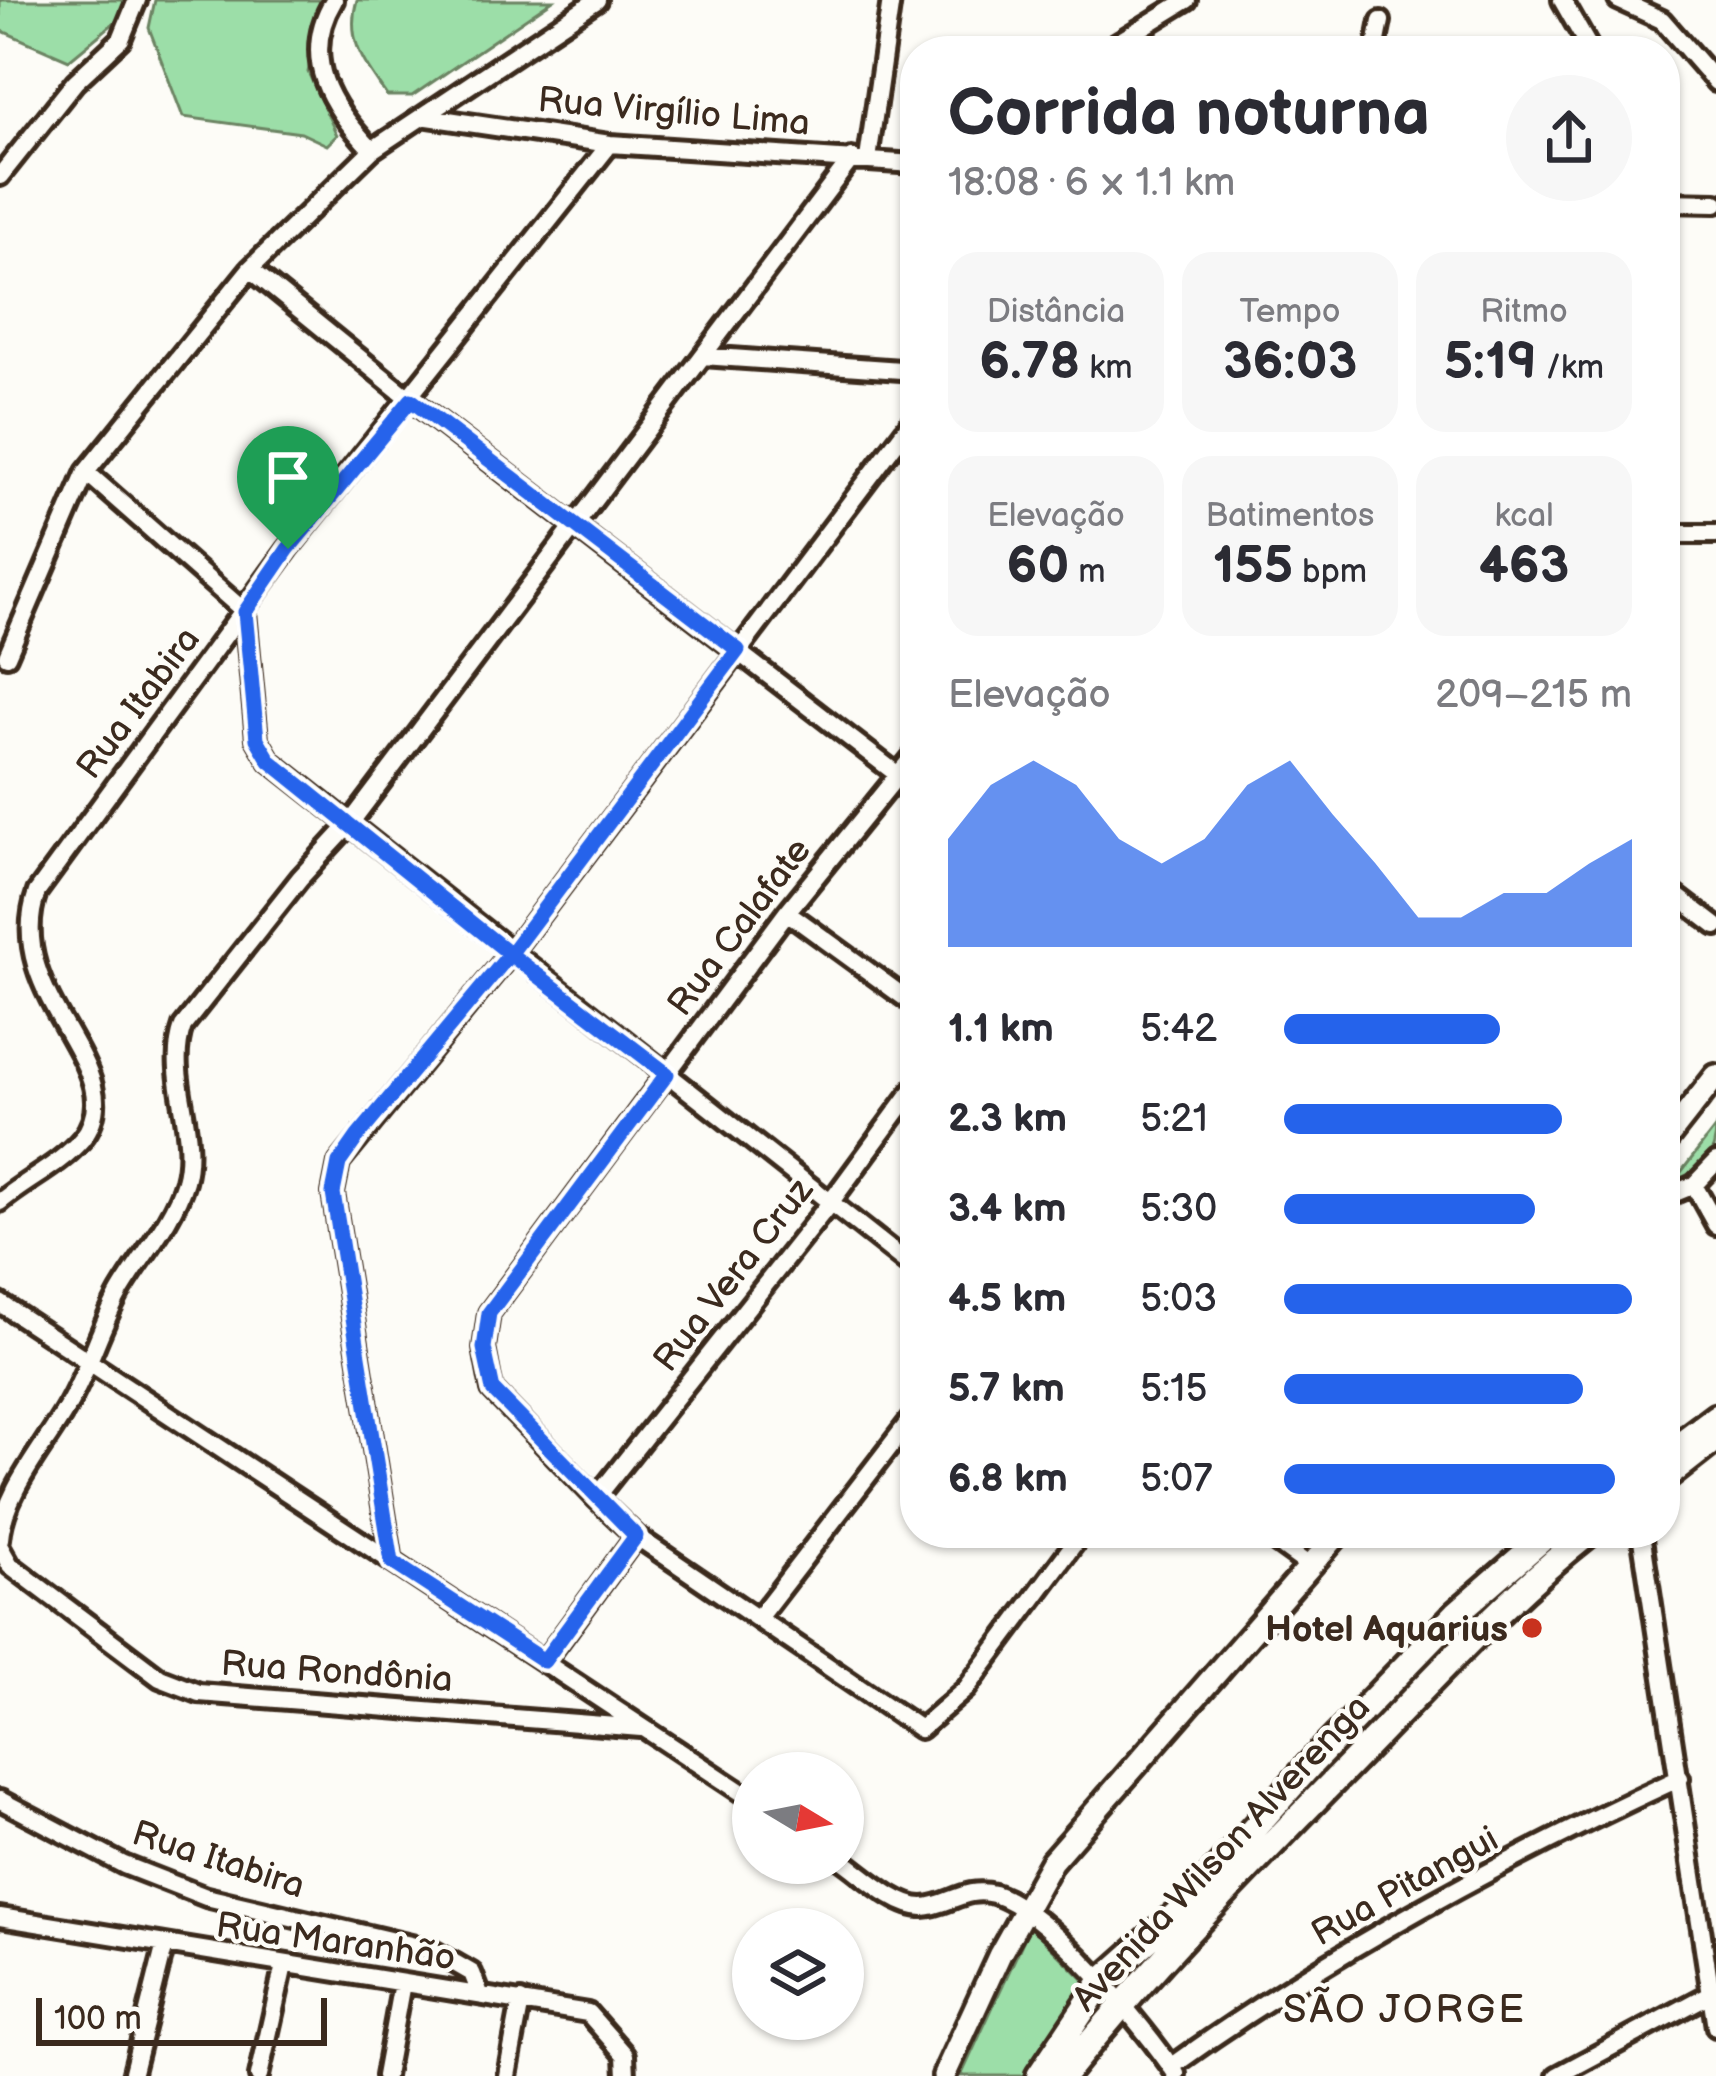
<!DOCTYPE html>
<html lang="pt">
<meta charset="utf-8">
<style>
:root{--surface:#fff;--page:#f7f7f7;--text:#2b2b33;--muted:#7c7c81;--accent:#2563eb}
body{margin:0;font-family:"Balsamiq Sans",sans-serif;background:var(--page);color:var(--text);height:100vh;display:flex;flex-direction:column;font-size:45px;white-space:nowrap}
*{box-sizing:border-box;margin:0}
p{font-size:39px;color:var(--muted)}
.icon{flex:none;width:66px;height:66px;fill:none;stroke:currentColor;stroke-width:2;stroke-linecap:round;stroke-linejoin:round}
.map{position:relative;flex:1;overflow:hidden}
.details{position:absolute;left:900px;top:36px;width:780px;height:1512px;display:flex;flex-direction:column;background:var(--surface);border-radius:48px;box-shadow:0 3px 9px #0004}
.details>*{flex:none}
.needle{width:78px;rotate:100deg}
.buttons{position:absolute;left:732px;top:1752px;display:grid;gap:24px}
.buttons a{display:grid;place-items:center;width:132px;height:132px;border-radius:50%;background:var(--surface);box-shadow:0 3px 9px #0004;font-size:60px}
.scale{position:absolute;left:36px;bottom:30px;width:291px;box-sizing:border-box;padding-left:12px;border:6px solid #3b2a1e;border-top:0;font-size:33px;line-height:42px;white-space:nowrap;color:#3b2a1e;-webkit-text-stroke:9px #fdfcf7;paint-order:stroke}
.pin{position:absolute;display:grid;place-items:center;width:102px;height:102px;color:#fff;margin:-123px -51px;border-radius:50% 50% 50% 0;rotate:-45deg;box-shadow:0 0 12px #0007}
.pin .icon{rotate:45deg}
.round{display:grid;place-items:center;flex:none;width:126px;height:126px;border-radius:63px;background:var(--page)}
.headline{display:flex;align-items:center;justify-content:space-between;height:204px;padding:0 48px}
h1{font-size:66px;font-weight:700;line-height:90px}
.stats{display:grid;grid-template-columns:repeat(3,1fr);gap:18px;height:204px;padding:12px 48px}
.stats div{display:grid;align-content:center;border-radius:30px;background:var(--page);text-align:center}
.stats b{font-size:51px;font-weight:700}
.stats small{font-size:33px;font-weight:400}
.stats p{font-size:33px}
.chart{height:336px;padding:24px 48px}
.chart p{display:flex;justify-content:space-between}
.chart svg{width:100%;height:216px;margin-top:12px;fill:var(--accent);opacity:.7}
ul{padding:0 48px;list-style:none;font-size:39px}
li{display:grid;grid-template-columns:192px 144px 1fr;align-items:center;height:90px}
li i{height:30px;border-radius:15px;background:var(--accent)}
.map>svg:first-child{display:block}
.green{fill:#9cdea8;stroke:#6c8463;stroke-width:3}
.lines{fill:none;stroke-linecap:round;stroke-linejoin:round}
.minor-casing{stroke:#3b2a1e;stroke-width:26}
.tertiary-casing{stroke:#3b2a1e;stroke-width:30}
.secondary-casing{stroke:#3b2a1e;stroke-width:33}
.minor{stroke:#fdfcf7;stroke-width:16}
.tertiary{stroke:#fdfcf7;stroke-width:21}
.secondary{stroke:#fdfcf7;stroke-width:24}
.route-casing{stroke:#fff;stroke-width:24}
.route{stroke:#2563eb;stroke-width:15}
.poi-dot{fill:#c8321e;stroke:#fdfcf7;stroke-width:4.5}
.labels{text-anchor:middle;stroke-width:9;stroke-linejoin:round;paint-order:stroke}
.street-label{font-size:36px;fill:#3b2a1e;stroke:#fdfcf7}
.poi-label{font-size:36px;font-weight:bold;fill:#3b2a1e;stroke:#fdfcf7;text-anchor:end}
.neighbourhood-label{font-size:39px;letter-spacing:3px;fill:#3b2a1e;stroke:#fdfcf7}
</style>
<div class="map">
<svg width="1716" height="2076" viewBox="0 0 1716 2076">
<rect width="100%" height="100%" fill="#fdfcf7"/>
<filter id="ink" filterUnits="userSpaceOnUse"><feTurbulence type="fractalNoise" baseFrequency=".00833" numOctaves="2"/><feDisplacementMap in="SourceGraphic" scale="24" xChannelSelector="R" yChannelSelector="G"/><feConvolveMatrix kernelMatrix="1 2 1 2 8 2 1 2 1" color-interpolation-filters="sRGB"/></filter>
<g filter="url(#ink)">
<path class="green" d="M0,0H130L120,18L69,60L0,30Z
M155,0H326L308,72L337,135L327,145L301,133L183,117L149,28Z
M357,0H553L412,96H387C365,64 345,40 357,0Z
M1716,1127C1716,1159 1703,1169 1674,1181Z
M1030,1926L1089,1985L1037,2076H961Z"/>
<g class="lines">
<g class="minor-casing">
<path id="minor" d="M334,0C299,58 331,107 372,150
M1562,0L1591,51
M1618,0L1662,20L1716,82
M1104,51L1187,0
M1375,51L1381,21
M428,117L610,144L915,164
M868,159L891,0
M0,176L75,82L121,39L137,0
M1665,202L1716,203
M250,269L411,400L915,788
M703,356L915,371
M86,472L245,612L257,739L270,761L915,1269
M1665,534H1716
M7,656L86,472L250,269L372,150L597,0
M915,754L787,912L489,1313L484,1348L492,1390L596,1498L636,1536L920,1729L966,1689L1082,1533
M1665,887L1716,926
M787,912L915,1005
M1694,1185L1716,1225
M1665,1197L1694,1185L1716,1162
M0,1202C26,1180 60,1165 82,1139C137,1070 0,997 37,892L288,549L610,144
M0,1303L753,1800
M596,1498L830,1203L915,1087
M1264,1533L1311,1567
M1641,1533L1716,2027
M0,1539C4,1492 43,1449 66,1409C88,1372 99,1329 120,1292C141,1256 173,1221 185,1181C199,1130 165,1077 183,1026L300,878L348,826L852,158
M0,1547L10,1565L160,1678L199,1693L641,1728
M392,1562L333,1193L339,1163L510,954L915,417
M758,1618L915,1414
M544,1662L636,1536
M0,1800L124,1865L206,1897L432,1950L472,1973L480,1994
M843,1861C863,1875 897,1907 923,1907C949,1906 965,1886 994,1894C1049,1911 1144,2026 1176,2074
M0,1917L588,2013L625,2055L626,2076
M1171,2067C1328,1954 1504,1859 1680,1778
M132,2076L164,1948
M259,2076L284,1965
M385,2076L402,1983
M507,2076L521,2001
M1557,2076L1712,1993"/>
</g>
<g class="tertiary-casing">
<path id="tertiary" d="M1665,1141L1716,1076
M944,2076L1000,1954L1052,1861L1339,1533"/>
</g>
<g class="secondary-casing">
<path id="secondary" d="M1665,1455L1716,1417
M1665,1478L1716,1438
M1039,2076L1103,1980L1184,1908L1311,1764L1457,1613L1549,1533
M1063,2076C1154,1962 1258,1859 1360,1754C1434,1678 1505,1599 1589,1533"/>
</g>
<use href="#minor" class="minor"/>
<use href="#tertiary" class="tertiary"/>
<use href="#secondary" class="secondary"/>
</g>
</g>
<g class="lines" filter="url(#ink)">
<g class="route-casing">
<path id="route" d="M288,549L245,612L257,739L270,761L510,954L358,1136L339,1163L333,1193L392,1562L544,1661L636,1536L493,1390L484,1348L489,1313L667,1074L510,954L738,650L411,400L288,549"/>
</g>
<use href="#route" class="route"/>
</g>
<circle class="poi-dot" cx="1532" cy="1628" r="12"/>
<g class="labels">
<g class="street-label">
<text transform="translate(674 110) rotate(5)" y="13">Rua Virgílio Lima</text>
<text transform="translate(137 702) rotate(-53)" y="13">Rua Itabira</text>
<text transform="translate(738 926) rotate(-53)" y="13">Rua Calafate</text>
<text transform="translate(732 1274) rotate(-52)" y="13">Rua Vera Cruz</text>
<text transform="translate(337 1670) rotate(4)" y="13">Rua Rondônia</text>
<text transform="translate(1220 1852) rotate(-47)" y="13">Avenida Wilson Alverenga</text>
<text transform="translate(219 1858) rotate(18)" y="13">Rua Itabira</text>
<text transform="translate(1404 1885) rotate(-29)" y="13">Rua Pitangui</text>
<text transform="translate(336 1940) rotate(8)" y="13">Rua Maranhão</text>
</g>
<g class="poi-label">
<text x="1508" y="1641">Hotel Aquarius</text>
</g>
<g class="neighbourhood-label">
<text x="1405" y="2022">SÃO JORGE</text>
</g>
</g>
</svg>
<div class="buttons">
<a><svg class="needle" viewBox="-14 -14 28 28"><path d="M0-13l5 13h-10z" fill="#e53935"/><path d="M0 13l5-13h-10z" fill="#7c7c81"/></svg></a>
<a><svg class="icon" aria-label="layers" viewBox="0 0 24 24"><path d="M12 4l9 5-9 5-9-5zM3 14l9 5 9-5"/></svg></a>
</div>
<div class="scale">100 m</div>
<div class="pin" style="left:288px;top:549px;background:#1e9e55"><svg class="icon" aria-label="arrive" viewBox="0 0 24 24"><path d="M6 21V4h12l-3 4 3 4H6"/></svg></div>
<section class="details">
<div class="headline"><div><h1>Corrida noturna</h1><p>18:08 · 6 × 1.1 km</p></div><a class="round"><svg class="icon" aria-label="share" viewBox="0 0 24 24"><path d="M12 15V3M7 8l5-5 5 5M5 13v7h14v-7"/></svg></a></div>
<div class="stats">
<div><p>Distância</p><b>6.78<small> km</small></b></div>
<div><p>Tempo</p><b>36:03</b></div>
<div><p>Ritmo</p><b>5:19<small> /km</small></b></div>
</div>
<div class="stats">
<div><p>Elevação</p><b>60<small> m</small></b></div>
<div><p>Batimentos</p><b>155<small> bpm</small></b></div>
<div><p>kcal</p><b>463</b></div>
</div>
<div class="chart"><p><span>Elevação</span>209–215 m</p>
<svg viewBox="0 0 160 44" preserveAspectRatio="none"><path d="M0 44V22L10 11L20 6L30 11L40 22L50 27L60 22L70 11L80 6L90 17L100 27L110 38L120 38L130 33L140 33L150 27L160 22V44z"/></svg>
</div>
<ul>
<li><b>1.1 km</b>5:42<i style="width:62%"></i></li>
<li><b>2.3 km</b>5:21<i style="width:80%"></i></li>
<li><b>3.4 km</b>5:30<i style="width:72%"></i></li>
<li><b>4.5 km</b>5:03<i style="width:100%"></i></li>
<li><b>5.7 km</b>5:15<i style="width:86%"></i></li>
<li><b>6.8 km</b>5:07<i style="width:95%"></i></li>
</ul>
</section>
</div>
